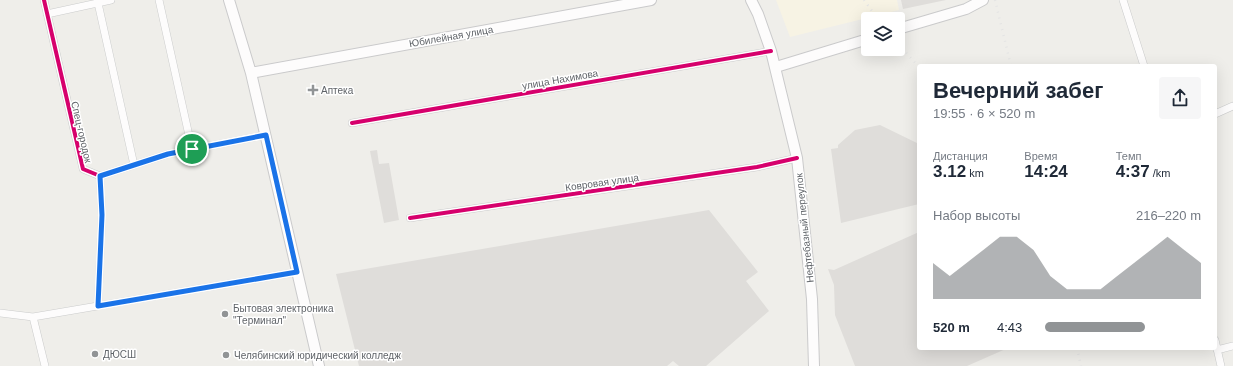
<!DOCTYPE html>
<html lang="ru">
<meta charset="utf-8">
<style>
:root{--surface:#fff;--page:#f6f6f7;--text:#1f2937;--muted:#747a83;--accent:#919496}
body{margin:0;font-family:Arial,sans-serif;background:var(--page);color:var(--text);height:100vh;display:flex;flex-direction:column;font-size:15px;white-space:nowrap}
*{box-sizing:border-box;margin:0}
p{font-size:13px;color:var(--muted)}
.icon{flex:none;width:22px;height:22px;fill:none;stroke:currentColor;stroke-width:2;stroke-linecap:round;stroke-linejoin:round}
.map{position:relative;flex:1;overflow:hidden}
.panel{position:absolute;left:917px;top:64px;width:300px;height:286px;display:flex;flex-direction:column;background:var(--surface);border-radius:4px;box-shadow:0 4px 16px #0002}
.panel>*{flex:none}
.buttons{position:absolute;left:861px;top:12px;display:grid;gap:8px}
.buttons a{display:grid;place-items:center;width:44px;height:44px;border-radius:4px;background:var(--surface);box-shadow:0 4px 16px #0002;font-size:20px}
.pin{position:absolute;display:grid;place-items:center;width:34px;height:34px;color:#fff;margin:-17px;border:2px solid #fff;border-radius:50%;box-shadow:0 1px 4px #0007}
.round{display:grid;place-items:center;flex:none;width:42px;height:42px;border-radius:4px;background:var(--page)}
.headline{display:flex;align-items:center;justify-content:space-between;height:68px;padding:0 16px}
h1{font-size:22px;font-weight:600;line-height:30px}
.metrics{display:grid;grid-template-columns:repeat(3,1fr);gap:6px;height:68px;padding:4px 16px}
.metrics div{display:grid;align-content:center}
.metrics b{font-size:17px;font-weight:600}
.metrics small{font-size:11px;font-weight:400}
.metrics p{font-size:11px}
.chart{height:112px;padding:8px 16px}
.chart p{display:flex;justify-content:space-between}
.chart svg{width:100%;height:72px;margin-top:4px;fill:var(--accent);opacity:.7}
ul{padding:0 16px;list-style:none;font-size:13px}
li{display:grid;grid-template-columns:64px 48px 1fr;align-items:center;height:30px}
li i{height:10px;border-radius:5px;background:var(--accent)}
.map>svg:first-child{display:block}
.commercial{fill:#f7f3e4}
.industrial{fill:#dfddda}
.lines{fill:none;stroke-linecap:round;stroke-linejoin:round}
.street-casing{stroke:#cbcccc;stroke-width:8}
.secondary-casing{stroke:#cacacb;stroke-width:12}
.street{stroke:#fdfcfc;stroke-width:7}
.secondary{stroke:#fdfcfc;stroke-width:10}
.rail{stroke:#e4e4e4;stroke-width:2.5;stroke-dasharray:1 5;stroke-linecap:butt}
.cycleway-casing{stroke:#fff;stroke-width:6}
.cycleway{stroke:#d6006c;stroke-width:4}
.route-casing{stroke:#fff;stroke-width:8}
.route{stroke:#1a73e8;stroke-width:5}
.poi-dot{fill:#919496;stroke:#fff;stroke-width:1.5}
.labels{text-anchor:middle;stroke-width:3;stroke-linejoin:round;paint-order:stroke}
.street-label{font-size:10px;fill:#5f6368;stroke:#fff}
.poi-label{font-size:10px;fill:#5f6368;stroke:#fff;text-anchor:start}
</style>
<div class="map">
<svg width="1233" height="366" viewBox="0 0 1233 366">
<rect width="100%" height="100%" fill="#efeeea"/>
<path class="commercial" d="M776,0H897L899,10L790,37Z"/>
<path class="industrial" d="M901,0H946L903,9Z
M880,125L919,144V204L841,223L831,149L838,148V145L855,130Z
M377,150L379,164L389,163L399,220L384,223L370,151Z
M709,210L758,272L746,281L769,311L706,366H679L673,361L667,366H359L336,274Z
M919,232V348H1008L967,366H855L835,315L834,285L828,269L834,270Z"/>
<g class="lines">
<g class="street-casing">
<path id="street" d="M44,0L83,169L100,176L102,215L98,306
M159,0L192,149
M1123,0L1144,66
M98,3L134,165
M47,14L111,0
M1215,114L1233,106
M352,123L771,51
M100,176L168,154L266,135
M410,218L757,167L797,158
M0,313L33,317L297,272
M33,317L45,366
M1215,340L1221,366
M1217,350L1233,346"/>
</g>
<g class="secondary-casing">
<path id="secondary" d="M229,0L251,73L319,366
M751,0L758,14L771,51L797,158L812,299L814,366
M898,29L966,9L983,0
M776,67L868,39
M251,73L651,0"/>
</g>
<use href="#street" class="street"/>
<use href="#secondary" class="secondary"/>
<path class="rail" d="M864,0L878,19
M995,0L1011,66
M898,44L919,67
M1077,348L1081,366"/>
<g class="cycleway-casing">
<path id="cycleway" d="M44,0L83,169L100,176L102,215L98,306
M352,123L771,51
M410,218L757,167L797,158"/>
</g>
<use href="#cycleway" class="cycleway"/>
</g>
<g class="lines">
<g class="route-casing">
<path id="route" d="M266,135L297,272L98,306L102,215L100,176L168,154Z"/>
</g>
<use href="#route" class="route"/>
</g>
<g class="poi-dot">
<path d="M311 84h4v4h4v4h-4v4h-4v-4h-4v-4h4z"/>
<circle cx="225" cy="314" r="4"/>
<circle cx="95" cy="354" r="4"/>
<circle cx="226" cy="355" r="4"/>
</g>
<g class="labels">
<g class="street-label">
<text transform="translate(451 36) rotate(-10)" y="4">Юбилейная улица</text>
<text transform="translate(560 79) rotate(-10)" y="4">улица Нахимова</text>
<text transform="translate(82 132) rotate(77)" y="4">Спец-городок</text>
<text transform="translate(602 182) rotate(-8)" y="4">Ковровая улица</text>
<text transform="translate(804 228) rotate(-96)" y="4">Нефтебазный переулок</text>
</g>
<g class="poi-label">
<text x="321" y="94">Аптека</text>
<text x="233" y="312">Бытовая электроника<tspan x="233" dy="12">"Терминал"</tspan></text>
<text x="103" y="358">ДЮСШ</text>
<text x="234" y="359">Челябинский юридический колледж</text>
</g>
</g>
</svg>
<div class="buttons">
<a><svg class="icon" aria-label="layers" viewBox="0 0 24 24"><path d="M12 4l9 5-9 5-9-5zM3 14l9 5 9-5"/></svg></a>
</div>
<div class="pin" style="left:192px;top:149px;background:#1e9e55"><svg class="icon" aria-label="arrive" viewBox="0 0 24 24"><path d="M6 21V4h12l-3 4 3 4H6"/></svg></div>
<section class="panel">
<div class="headline"><div><h1>Вечерний забег</h1><p>19:55 · 6 × 520 m</p></div><a class="round"><svg class="icon" aria-label="share" viewBox="0 0 24 24"><path d="M12 15V3M7 8l5-5 5 5M5 13v7h14v-7"/></svg></a></div>
<div class="metrics">
<div><p>Дистанция</p><b>3.12<small> km</small></b></div>
<div><p>Время</p><b>14:24</b></div>
<div><p>Темп</p><b>4:37<small> /km</small></b></div>
</div>
<div class="chart"><p><span>Набор высоты</span>216–220 m</p>
<svg viewBox="0 0 160 44" preserveAspectRatio="none"><path d="M0 44V22L10 30L20 22L30 14L40 6L50 6L60 14L70 30L80 38L90 38L100 38L110 30L120 22L130 14L140 6L150 14L160 22V44z"/></svg>
</div>
<ul>
<li><b>520 m</b>4:43<i style="width:64%"></i></li>
</ul>
</section>
</div>
